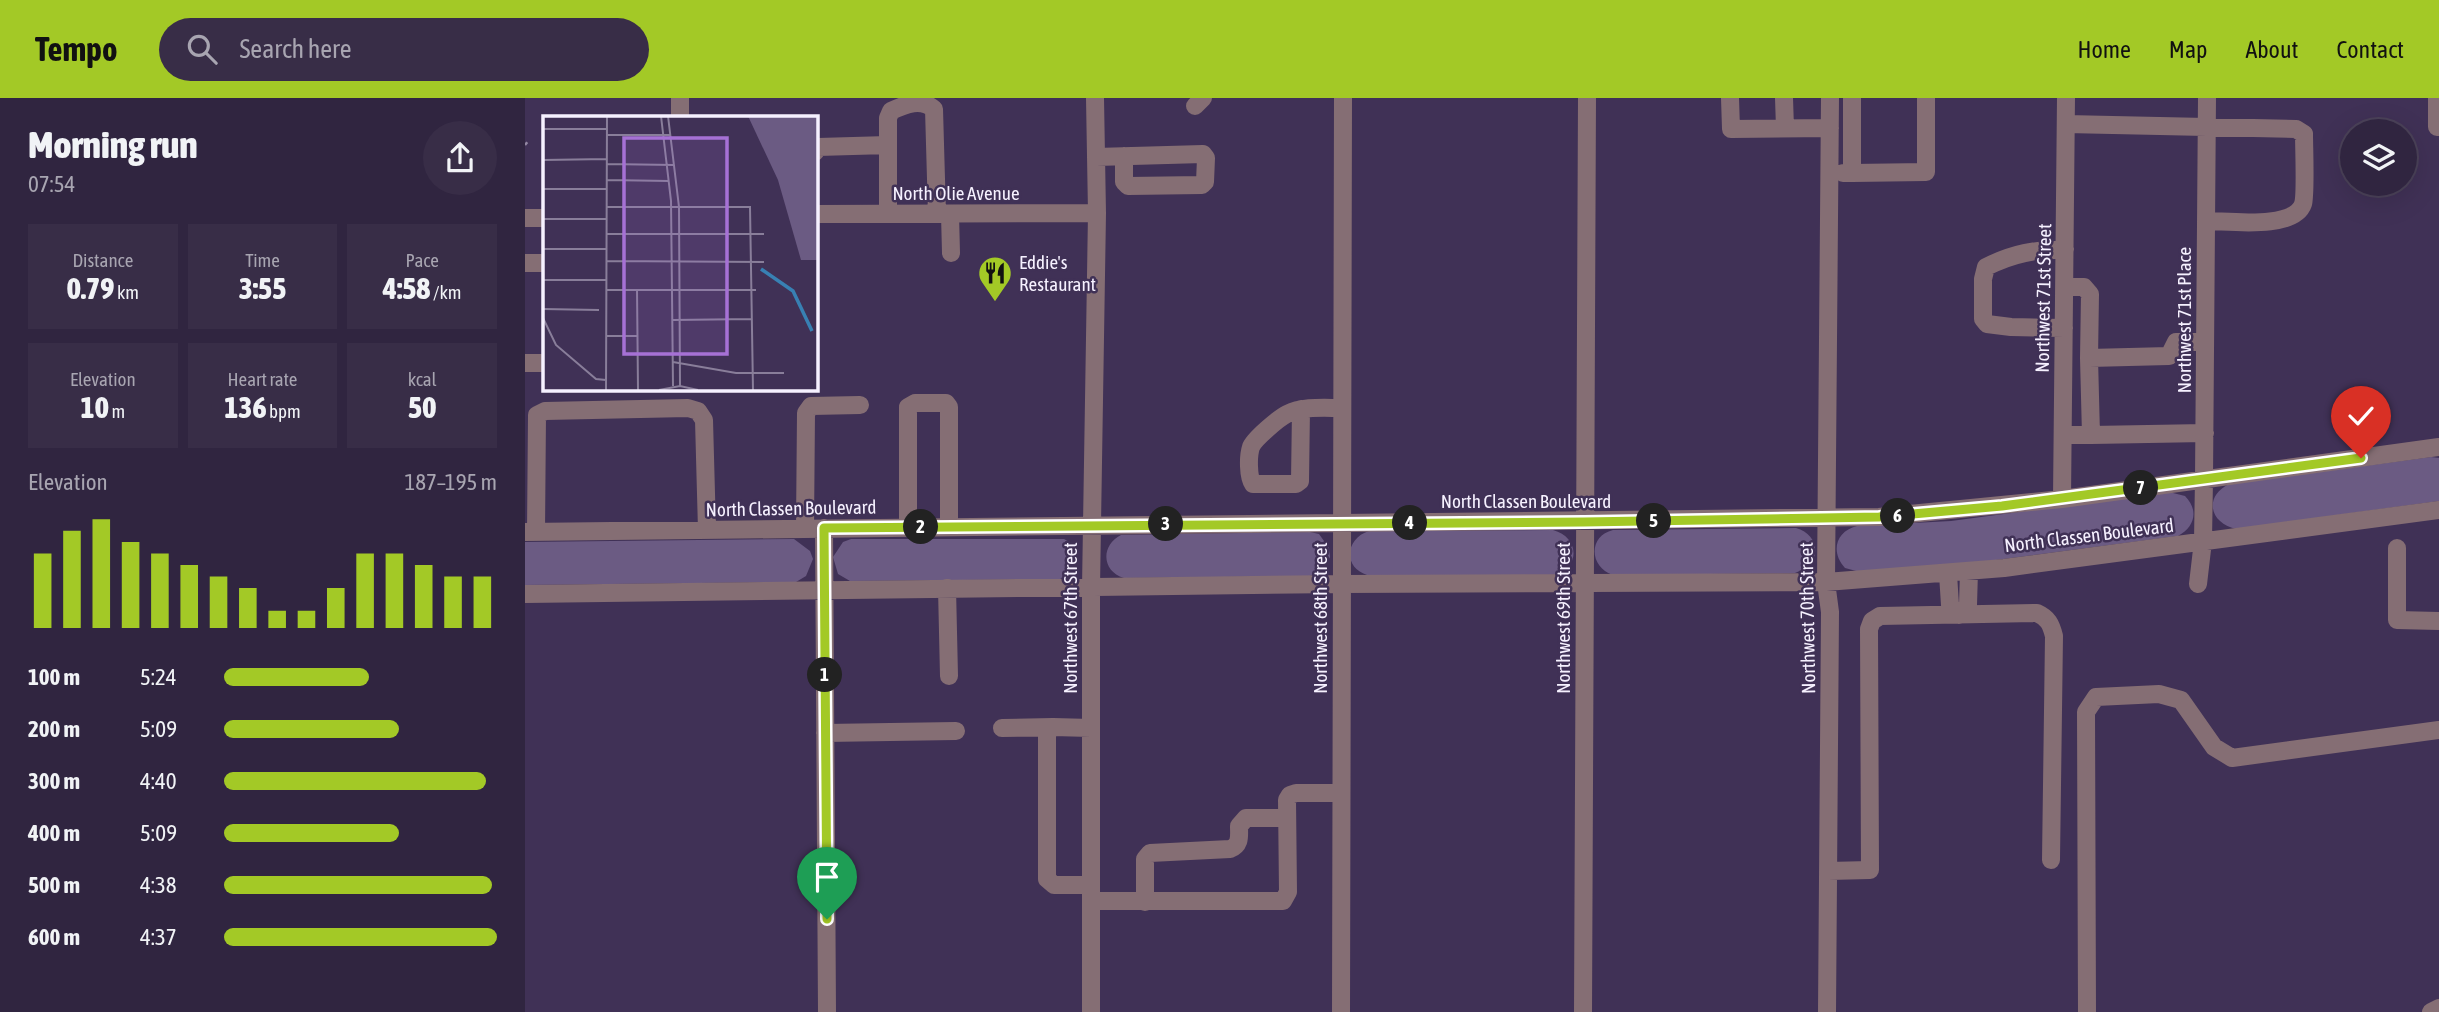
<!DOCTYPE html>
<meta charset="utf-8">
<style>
:root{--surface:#302540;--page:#382d47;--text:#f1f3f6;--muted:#a8a5b1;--line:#4b4259;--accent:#a3c926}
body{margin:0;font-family:"Asap Condensed",sans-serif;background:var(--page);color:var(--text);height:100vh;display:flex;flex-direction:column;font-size:26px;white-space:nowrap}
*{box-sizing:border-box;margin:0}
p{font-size:23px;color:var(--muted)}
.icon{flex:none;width:38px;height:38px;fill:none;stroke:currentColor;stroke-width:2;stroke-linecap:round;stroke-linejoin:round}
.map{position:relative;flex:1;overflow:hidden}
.details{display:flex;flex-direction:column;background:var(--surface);width:525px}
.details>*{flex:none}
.buttons{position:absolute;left:1815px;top:21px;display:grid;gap:14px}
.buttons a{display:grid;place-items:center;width:77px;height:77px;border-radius:50%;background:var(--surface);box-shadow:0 7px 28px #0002,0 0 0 2px var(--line);font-size:35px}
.pin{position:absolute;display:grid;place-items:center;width:60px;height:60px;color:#fff;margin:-72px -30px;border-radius:50% 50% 50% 0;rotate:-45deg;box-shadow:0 0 7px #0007}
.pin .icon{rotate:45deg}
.km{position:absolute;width:35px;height:35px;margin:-18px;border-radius:50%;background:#222;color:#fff;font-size:19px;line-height:35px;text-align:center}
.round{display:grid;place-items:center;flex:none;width:74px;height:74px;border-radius:37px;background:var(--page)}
.head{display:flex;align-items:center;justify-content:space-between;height:119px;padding:0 28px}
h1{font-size:38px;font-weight:800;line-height:52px}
.figures{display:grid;grid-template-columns:repeat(3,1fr);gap:10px;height:119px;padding:7px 28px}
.figures div{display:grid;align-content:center;border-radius:0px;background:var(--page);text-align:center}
.figures b{font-size:30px;font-weight:800}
.figures small{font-size:19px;font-weight:400}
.figures p{font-size:19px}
.chart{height:196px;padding:14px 28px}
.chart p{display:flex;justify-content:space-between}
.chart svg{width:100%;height:126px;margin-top:7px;stroke:var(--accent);stroke-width:6}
ul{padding:0 28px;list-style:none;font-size:23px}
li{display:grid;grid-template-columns:112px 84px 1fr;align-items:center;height:52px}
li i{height:18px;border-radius:9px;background:var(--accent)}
header{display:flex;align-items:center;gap:42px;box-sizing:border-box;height:98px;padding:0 35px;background:var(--accent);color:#111}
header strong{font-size:33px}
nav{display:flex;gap:38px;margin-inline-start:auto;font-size:24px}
.search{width:490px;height:63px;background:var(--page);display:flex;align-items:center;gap:18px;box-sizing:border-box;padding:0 24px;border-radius:38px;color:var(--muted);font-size:26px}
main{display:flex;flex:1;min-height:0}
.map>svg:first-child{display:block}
.grass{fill:#6b5b83}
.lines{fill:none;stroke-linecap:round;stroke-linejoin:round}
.path{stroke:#9287a2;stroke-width:2.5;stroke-dasharray:3.5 5;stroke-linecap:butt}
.minor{stroke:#856e74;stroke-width:18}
.route-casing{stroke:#fff;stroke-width:14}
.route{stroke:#a3c926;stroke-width:9}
.labels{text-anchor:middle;stroke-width:5;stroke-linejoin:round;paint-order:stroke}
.street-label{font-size:19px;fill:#f6f1ff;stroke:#403156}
.poi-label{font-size:19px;fill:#f6f1ff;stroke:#403156;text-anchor:start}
.inset-river{fill:none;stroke:#3880b3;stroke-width:3.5}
.inset-road{fill:none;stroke:#897e9a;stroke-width:2}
.view{fill:#a671d5;fill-opacity:0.15;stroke:#a671d5;stroke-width:3.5}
.inset-edge{fill:none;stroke:#f6f1ff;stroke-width:3.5}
</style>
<header>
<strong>Tempo</strong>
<div class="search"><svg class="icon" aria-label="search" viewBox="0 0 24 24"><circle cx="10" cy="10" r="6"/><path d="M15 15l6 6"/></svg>Search here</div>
<nav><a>Home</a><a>Map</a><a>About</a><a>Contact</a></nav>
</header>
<main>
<section class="details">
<div class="head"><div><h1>Morning run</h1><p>07:54</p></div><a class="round"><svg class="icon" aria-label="share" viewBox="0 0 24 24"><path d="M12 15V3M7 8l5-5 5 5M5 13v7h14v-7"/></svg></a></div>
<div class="figures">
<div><p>Distance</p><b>0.79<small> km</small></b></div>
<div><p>Time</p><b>3:55</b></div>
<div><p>Pace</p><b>4:58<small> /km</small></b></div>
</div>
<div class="figures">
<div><p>Elevation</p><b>10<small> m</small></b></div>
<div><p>Heart rate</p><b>136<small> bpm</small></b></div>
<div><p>kcal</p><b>50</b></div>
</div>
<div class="chart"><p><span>Elevation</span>187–195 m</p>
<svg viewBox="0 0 160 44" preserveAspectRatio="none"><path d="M5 44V18M15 44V10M25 44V6M35 44V14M45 44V18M55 44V22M65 44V26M75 44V30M85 44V38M95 44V38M105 44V30M115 44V18M125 44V18M135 44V22M145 44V26M155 44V26"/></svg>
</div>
<ul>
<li><b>100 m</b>5:24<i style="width:53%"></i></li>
<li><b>200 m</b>5:09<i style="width:64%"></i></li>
<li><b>300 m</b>4:40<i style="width:96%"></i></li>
<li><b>400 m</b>5:09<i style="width:64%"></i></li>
<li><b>500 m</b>4:38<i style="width:98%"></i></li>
<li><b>600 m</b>4:37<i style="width:100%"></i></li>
</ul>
</section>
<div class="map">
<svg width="1914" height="914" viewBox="0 0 1914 914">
<rect width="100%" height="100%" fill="#403156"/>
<path class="grass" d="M1906,359L1914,360V403L1712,431C1685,426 1678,399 1704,386Z
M1644,394L1660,398C1674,412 1670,429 1653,438L1448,465L1335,474L1320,470C1305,454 1311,433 1332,428L1426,423Z
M1271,430C1290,435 1296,454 1284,469L1270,475L1088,477C1064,469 1063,438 1088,432Z
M1028,432C1054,439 1056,469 1030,477H842C817,469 821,440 844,433Z
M785,434L794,436L804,450L805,459L797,473L785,478L599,480C576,473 576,447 596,437Z
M269,441L285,453L288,461L281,478L271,484L0,487V444Z
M326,441H539C560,451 556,474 535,481L325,483L313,476L308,459L318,444Z"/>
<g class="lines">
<path class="path" d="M0,47L5,41"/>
<path class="minor" d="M1205,0L1206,31L1305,30
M1259,0L1260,30
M1912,0V29H1914
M670,8L678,0
M155,19V0
M1541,26L1771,31L1779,36C1779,49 1781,97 1778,106C1769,132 1704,123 1681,123
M290,54L293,49L363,47
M571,59L678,56L681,60L680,84L677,87L603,88L599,84V58
M1318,75H1327V0
M1327,75L1401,74V0
M290,116L572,115
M363,116V20L366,13C381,6 396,0 409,11L412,116
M425,116L426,155
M0,120H19
M0,165H19
M1539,189H1559L1565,196L1564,260
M1539,230L1486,229L1462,226L1458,221V181L1461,169C1489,155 1509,152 1540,151
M0,265H19
M776,311L775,383L771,386H728C723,379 723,358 726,349C729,341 754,320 762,316C778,308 799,310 816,310
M1538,337H1566L1564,260L1644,258L1651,244H1680
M1566,337L1680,335
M1537,401L1541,0
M383,429V309L390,305H421L424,309V429
M280,430L281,315L286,308L335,307
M299,430L302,914
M0,434L1354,419L1537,401L1914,349
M11,434L12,317L20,313L163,310L173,313L179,322L182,432
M1872,450V522L1914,523
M1423,476L1425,507L1434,517L1443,507L1444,473
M1673,486L1678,443L1679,381L1682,0
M422,490L424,578
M0,496L816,486L1301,484L1479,470L1914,412
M477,630L528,629
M566,630L528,629L522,635V781L529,787H566
M300,635L431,633
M1303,773L1345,772L1344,531L1347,523L1355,518L1512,515C1523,520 1526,526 1529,538L1526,762
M566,803H758L763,794L762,702L765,697L771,695H816
M620,804V761L625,755L705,751C716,747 714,738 714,728L721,720H762
M566,914V489L572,115L570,0
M816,914L818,0
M1058,914L1062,0
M1302,914L1305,514L1301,484L1305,0
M1562,914L1561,614L1571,599L1634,596L1656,602L1689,649L1707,660L1914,632
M1906,914L1914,910"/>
</g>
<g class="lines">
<g class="route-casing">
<path id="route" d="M302,821L299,430L1059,424L1354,419L1477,408L1836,360"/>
</g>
<use href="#route" class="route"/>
</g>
<defs>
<g id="restaurant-pin" transform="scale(1.75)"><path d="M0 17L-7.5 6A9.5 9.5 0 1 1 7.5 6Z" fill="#a3c926" stroke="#403156"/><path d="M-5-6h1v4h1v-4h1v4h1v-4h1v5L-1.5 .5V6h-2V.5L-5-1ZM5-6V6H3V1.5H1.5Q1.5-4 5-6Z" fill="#111"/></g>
</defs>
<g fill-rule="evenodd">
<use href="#restaurant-pin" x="470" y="175"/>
</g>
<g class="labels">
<g class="street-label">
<text x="431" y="102">North Olie Avenue</text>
<text transform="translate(1518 200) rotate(-89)" y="7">Northwest 71st Street</text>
<text transform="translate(1659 222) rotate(-90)" y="7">Northwest 71st Place</text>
<text x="1001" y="410">North Classen Boulevard</text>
<text transform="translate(266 410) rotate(-1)" y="7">North Classen Boulevard</text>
<text transform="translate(1564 437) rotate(-7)" y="7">North Classen Boulevard</text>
<text transform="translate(545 520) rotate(-90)" y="7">Northwest 67th Street</text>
<text transform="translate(795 520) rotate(-90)" y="7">Northwest 68th Street</text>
<text transform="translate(1038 520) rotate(-90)" y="7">Northwest 69th Street</text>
<text transform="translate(1282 520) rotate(-91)" y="7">Northwest 70th Street</text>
</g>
<g class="poi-label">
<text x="494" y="171">Eddie's<tspan x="494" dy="22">Restaurant</tspan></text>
</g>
</g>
<g transform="translate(18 18)">
<rect width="275" height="275" fill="#403156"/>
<path d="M205,0H275V64H235Z" fill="#6b5b83"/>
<path d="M235,64H275V144H258Z" fill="#6b5b83"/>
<path class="inset-river" d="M218,153L250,175L269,215"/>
<path class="inset-road" d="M118,0L128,85L130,270M125,0L136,91L137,270M0,13H64M64,19H127M0,44L64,43M64,48L131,49M64,64L126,65M0,73H64M63,91H207L210,274M0,103H63M63,118H221M0,133H63M63,145L221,146M0,164H63M94,173L95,274M64,174H213M0,193L56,194M0,202L13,229L53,263L63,264M130,204L208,203M63,220H94M130,246L193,257H241M63,274L64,0M116,274L137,270L155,274"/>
<path class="view" d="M81,22H184V238H81Z"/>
<rect width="275" height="275" class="inset-edge"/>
</g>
</svg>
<div class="buttons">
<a><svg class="icon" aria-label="layers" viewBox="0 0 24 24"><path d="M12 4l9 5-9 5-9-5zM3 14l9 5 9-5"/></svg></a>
</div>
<div class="pin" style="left:302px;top:821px;background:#1e9e55"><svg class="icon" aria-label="arrive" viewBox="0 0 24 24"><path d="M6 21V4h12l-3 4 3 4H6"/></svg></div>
<div class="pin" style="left:1836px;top:360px;background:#d93025"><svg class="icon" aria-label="check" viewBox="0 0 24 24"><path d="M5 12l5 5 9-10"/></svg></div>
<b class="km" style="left:300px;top:577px">1</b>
<b class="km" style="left:396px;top:429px">2</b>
<b class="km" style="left:641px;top:426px">3</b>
<b class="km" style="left:885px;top:425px">4</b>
<b class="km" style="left:1129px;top:423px">5</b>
<b class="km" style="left:1373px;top:418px">6</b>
<b class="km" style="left:1616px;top:390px">7</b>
</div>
</main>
